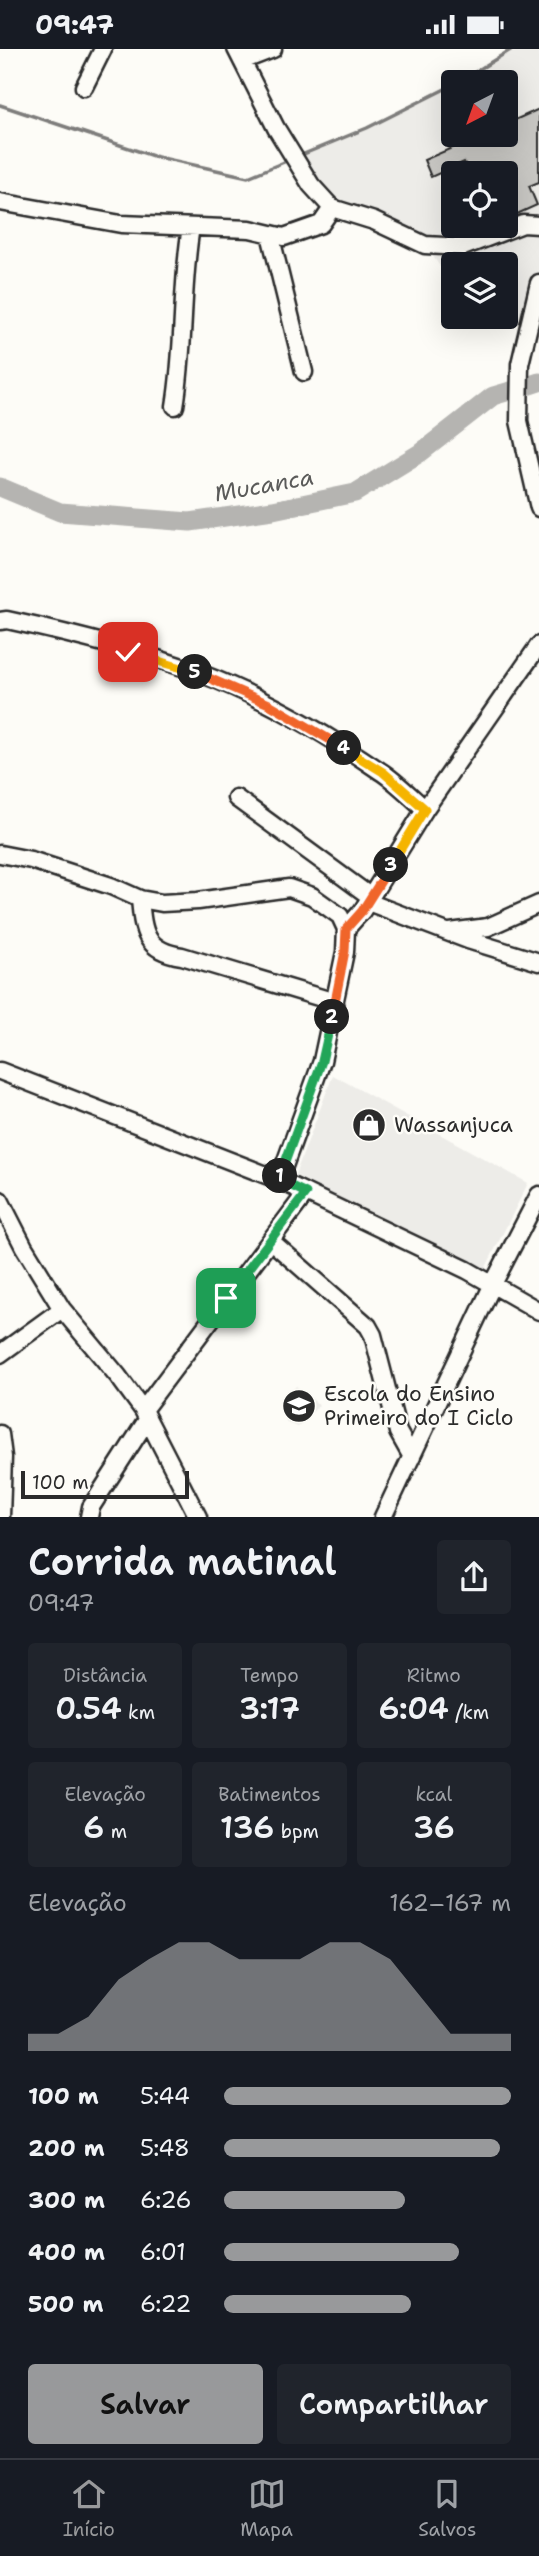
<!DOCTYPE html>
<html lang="pt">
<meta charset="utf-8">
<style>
:root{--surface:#171b24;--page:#20242c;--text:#f1f3f6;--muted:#9ea1a6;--line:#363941;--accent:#98999b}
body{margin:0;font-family:"Shantell Sans",sans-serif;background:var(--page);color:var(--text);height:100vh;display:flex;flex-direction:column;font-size:26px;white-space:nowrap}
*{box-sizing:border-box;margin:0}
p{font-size:23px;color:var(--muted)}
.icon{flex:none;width:38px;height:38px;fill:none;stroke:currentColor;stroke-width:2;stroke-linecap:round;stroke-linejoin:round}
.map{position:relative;height:1468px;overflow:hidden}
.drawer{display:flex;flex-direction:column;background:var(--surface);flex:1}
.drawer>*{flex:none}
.needle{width:46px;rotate:221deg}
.tools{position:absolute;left:441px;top:21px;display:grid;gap:14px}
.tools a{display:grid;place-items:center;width:77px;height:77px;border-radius:7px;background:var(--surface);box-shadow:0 7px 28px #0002;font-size:35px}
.scale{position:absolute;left:21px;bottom:18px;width:168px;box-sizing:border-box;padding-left:7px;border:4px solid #2b2b2b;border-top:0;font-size:19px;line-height:24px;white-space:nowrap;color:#2b2b2b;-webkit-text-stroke:5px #fdfcf7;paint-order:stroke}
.pin{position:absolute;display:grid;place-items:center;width:60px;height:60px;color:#fff;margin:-30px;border-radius:14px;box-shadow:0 4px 10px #0006}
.km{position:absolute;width:35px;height:35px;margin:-18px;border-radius:50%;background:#222;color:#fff;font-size:19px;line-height:35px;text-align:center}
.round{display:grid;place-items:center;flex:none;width:74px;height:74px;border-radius:7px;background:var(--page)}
.summary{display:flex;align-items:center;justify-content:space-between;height:119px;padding:0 28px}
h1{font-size:38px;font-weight:600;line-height:52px}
.stats{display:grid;grid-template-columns:repeat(3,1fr);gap:10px;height:119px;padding:7px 28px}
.stats div{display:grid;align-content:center;border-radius:7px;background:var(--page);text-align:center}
.stats b{font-size:30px;font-weight:600}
.stats small{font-size:19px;font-weight:400}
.stats p{font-size:19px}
.chart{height:196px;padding:14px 28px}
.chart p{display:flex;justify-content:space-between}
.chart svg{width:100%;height:126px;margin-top:7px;fill:var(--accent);opacity:.7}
.button{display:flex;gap:14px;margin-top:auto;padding:14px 28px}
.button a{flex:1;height:80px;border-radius:7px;background:var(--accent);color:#111;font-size:28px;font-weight:600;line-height:80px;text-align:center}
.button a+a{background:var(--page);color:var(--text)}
ul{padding:0 28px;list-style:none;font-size:23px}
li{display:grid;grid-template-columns:112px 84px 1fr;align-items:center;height:52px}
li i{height:18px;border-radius:9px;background:var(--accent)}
.status{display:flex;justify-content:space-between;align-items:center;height:49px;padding:0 35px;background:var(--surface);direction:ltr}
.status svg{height:19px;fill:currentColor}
.tabs{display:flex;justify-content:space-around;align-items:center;height:98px;border-top:2px solid var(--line);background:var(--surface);font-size:19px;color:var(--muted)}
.tabs a{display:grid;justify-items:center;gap:4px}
.tabs .current{color:var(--accent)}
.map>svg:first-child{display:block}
.built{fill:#edece8;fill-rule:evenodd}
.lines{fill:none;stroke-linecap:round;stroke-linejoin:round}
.stream{stroke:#7e7d7b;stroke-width:3.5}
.river{stroke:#b5b4b1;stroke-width:19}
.building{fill:#c9c8c4;stroke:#2b2b2b;stroke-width:2}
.minor-casing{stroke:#2b2b2b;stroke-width:21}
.minor{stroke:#fdfcf7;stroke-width:16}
.split-1-casing{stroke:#fff;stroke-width:14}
.split-2-casing{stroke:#fff;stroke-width:14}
.split-3-casing{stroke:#fff;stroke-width:14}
.split-4-casing{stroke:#fff;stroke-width:14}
.split-5-casing{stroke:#fff;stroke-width:14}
.split-6-casing{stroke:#fff;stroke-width:14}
.split-1{stroke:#22a559;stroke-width:9}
.split-2{stroke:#22a559;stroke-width:9}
.split-3{stroke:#f0652b;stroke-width:9}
.split-4{stroke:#f5b400;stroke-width:9}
.split-5{stroke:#f0652b;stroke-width:9}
.split-6{stroke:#f5b400;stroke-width:9}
.labels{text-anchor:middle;stroke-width:5;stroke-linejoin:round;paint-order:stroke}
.poi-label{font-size:21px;fill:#2b2b2b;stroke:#fdfcf7;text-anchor:start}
.water-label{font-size:23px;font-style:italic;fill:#5b5b5a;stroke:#fdfcf7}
</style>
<div class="status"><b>09:47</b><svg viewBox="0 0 49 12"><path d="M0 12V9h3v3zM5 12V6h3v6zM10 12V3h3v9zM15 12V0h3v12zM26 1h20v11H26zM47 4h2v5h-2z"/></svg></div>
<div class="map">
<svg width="539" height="1468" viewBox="0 0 539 1468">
<rect width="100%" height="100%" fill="#fdfcf7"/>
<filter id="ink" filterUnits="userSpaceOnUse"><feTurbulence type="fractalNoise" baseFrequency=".0143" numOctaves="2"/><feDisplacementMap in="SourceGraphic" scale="14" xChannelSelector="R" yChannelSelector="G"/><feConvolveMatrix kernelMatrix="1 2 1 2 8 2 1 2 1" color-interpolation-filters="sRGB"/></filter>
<g filter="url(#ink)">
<path class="built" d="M512,0H539V275H508L497,268H506V215H453V236L425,196L332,159L294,109L367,79L453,36V86H506V33H459ZM453,124H506V177H453Z
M333,1026L528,1134L484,1222L295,1126Z
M296,1337L319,1356L298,1378L287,1374L284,1366L293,1359L284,1351Z"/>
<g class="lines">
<path class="stream" d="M459,33L512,0
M0,56L153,107L248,128L289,111
M299,107L367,79L453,36"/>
<path class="river" d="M530,336L539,333
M0,438L60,463L190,473L273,461L355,444L420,404L493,347L510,342"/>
</g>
<path class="building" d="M539,60V133L529,137L537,156L506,170V124H470L464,113L431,128L424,111L482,86H506V75Z"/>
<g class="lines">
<g class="minor-casing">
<path id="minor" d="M236,0L276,79L311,136L332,159L374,172L425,196L463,198L523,175L539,176
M242,12L273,0
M84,38L103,0
M0,153L121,175L250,180L284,188L321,175L332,159
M270,185L304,323
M539,234L520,315L519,372L539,459
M175,357C185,298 181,237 191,178
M0,572L7,571C72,585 140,602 202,625C265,649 325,684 380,722C396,732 410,747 425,760
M236,749L371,848
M0,805L31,811L111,837L140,850L162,854L198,852L289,839L312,847L340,867L346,880
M140,850C143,883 145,902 182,907L335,953
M368,853L468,891L539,913
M450,883L488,878L539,855
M0,1022L279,1131L467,1221L539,1262
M279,1131L322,1012L345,903L346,880L362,862L425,760L539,596
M0,1151L24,1198L62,1260L118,1327L143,1361L198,1468
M271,1192L368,1277L373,1286L398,1383L412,1408
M0,1305L62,1260
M143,1361L306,1144
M0,1385L3,1408L1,1468
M89,1468L91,1458L147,1371
M383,1468L493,1235L539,1146"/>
</g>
<use href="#minor" class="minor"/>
</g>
</g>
<g class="lines" filter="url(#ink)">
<g class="split-1-casing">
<path id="split-1" d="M226,1249L306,1144L279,1131L280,1127"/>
</g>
<g class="split-2-casing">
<path id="split-2" d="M280,1127L322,1012L332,968"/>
</g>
<g class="split-3-casing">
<path id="split-3" d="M332,968L345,902L346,880L362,862L391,816"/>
</g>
<g class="split-4-casing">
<path id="split-4" d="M344,699L383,723L425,760L391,816"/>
</g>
<g class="split-5-casing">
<path id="split-5" d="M195,623L269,655L344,699"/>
</g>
<g class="split-6-casing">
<path id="split-6" d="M128,603L195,623"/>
</g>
<use href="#split-1" class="split-1"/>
<use href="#split-2" class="split-2"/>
<use href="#split-3" class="split-3"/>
<use href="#split-4" class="split-4"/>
<use href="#split-5" class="split-5"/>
<use href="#split-6" class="split-6"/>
</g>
<defs>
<g id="shop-disc" transform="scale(1.75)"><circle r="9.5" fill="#2b2b2b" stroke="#fdfcf7"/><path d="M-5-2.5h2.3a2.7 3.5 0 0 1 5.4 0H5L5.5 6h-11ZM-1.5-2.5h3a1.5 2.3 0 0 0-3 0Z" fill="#fff"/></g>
<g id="school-disc" transform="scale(1.75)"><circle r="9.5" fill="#2b2b2b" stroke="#fdfcf7"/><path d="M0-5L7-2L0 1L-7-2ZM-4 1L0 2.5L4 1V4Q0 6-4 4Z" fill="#fff"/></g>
</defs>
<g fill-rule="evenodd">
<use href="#shop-disc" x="369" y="1076"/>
<use href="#school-disc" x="299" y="1357"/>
</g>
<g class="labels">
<g class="poi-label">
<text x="394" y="1083">Wassanjuca</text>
<text x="324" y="1352">Escola do Ensino<tspan x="324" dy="24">Primeiro do I Ciclo</tspan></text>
</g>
<g class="water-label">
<text transform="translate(264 436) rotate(-10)" y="8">Mucanca</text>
</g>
</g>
</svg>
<div class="tools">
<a><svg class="needle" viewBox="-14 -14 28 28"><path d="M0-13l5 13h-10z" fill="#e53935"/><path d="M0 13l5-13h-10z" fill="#9ea1a6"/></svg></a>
<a><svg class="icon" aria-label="locate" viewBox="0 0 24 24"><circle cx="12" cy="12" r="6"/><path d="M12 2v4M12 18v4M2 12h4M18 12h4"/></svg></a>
<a><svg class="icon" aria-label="layers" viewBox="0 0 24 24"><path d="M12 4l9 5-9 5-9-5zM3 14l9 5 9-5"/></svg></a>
</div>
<div class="scale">100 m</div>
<div class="pin" style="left:226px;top:1249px;background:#1e9e55"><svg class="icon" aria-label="arrive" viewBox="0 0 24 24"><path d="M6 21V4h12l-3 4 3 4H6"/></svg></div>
<div class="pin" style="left:128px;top:603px;background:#d93025"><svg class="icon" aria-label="check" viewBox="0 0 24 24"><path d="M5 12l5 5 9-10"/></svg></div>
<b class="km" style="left:280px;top:1127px">1</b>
<b class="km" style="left:332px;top:968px">2</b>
<b class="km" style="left:391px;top:816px">3</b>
<b class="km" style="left:344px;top:699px">4</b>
<b class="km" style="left:195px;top:623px">5</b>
</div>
<section class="drawer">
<div class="summary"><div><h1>Corrida matinal</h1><p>09:47</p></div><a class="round"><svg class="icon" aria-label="share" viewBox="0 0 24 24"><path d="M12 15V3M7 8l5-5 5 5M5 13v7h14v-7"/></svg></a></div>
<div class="stats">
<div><p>Distância</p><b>0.54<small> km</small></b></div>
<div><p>Tempo</p><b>3:17</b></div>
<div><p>Ritmo</p><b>6:04<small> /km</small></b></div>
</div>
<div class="stats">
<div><p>Elevação</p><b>6<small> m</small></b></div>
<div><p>Batimentos</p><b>136<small> bpm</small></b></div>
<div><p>kcal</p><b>36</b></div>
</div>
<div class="chart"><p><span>Elevação</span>162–167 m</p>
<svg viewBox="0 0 160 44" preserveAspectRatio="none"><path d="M0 44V38L10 38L20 32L30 19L40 12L50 6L60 6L70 12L80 12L90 12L100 6L110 6L120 12L130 25L140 38L150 38L160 38V44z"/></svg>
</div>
<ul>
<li><b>100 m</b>5:44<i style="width:100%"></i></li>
<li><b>200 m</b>5:48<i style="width:96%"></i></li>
<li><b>300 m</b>6:26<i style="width:63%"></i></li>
<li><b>400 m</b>6:01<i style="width:82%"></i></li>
<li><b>500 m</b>6:22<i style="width:65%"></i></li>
</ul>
<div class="button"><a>Salvar</a><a>Compartilhar</a></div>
</section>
<nav class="tabs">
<a class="current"><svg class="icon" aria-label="home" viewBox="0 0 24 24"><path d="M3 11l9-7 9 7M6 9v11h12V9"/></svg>Início</a>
<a><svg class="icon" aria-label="map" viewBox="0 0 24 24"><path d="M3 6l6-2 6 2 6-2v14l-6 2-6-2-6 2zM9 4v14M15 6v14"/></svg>Mapa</a>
<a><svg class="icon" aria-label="saved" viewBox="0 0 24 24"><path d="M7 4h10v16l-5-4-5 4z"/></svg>Salvos</a>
</nav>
